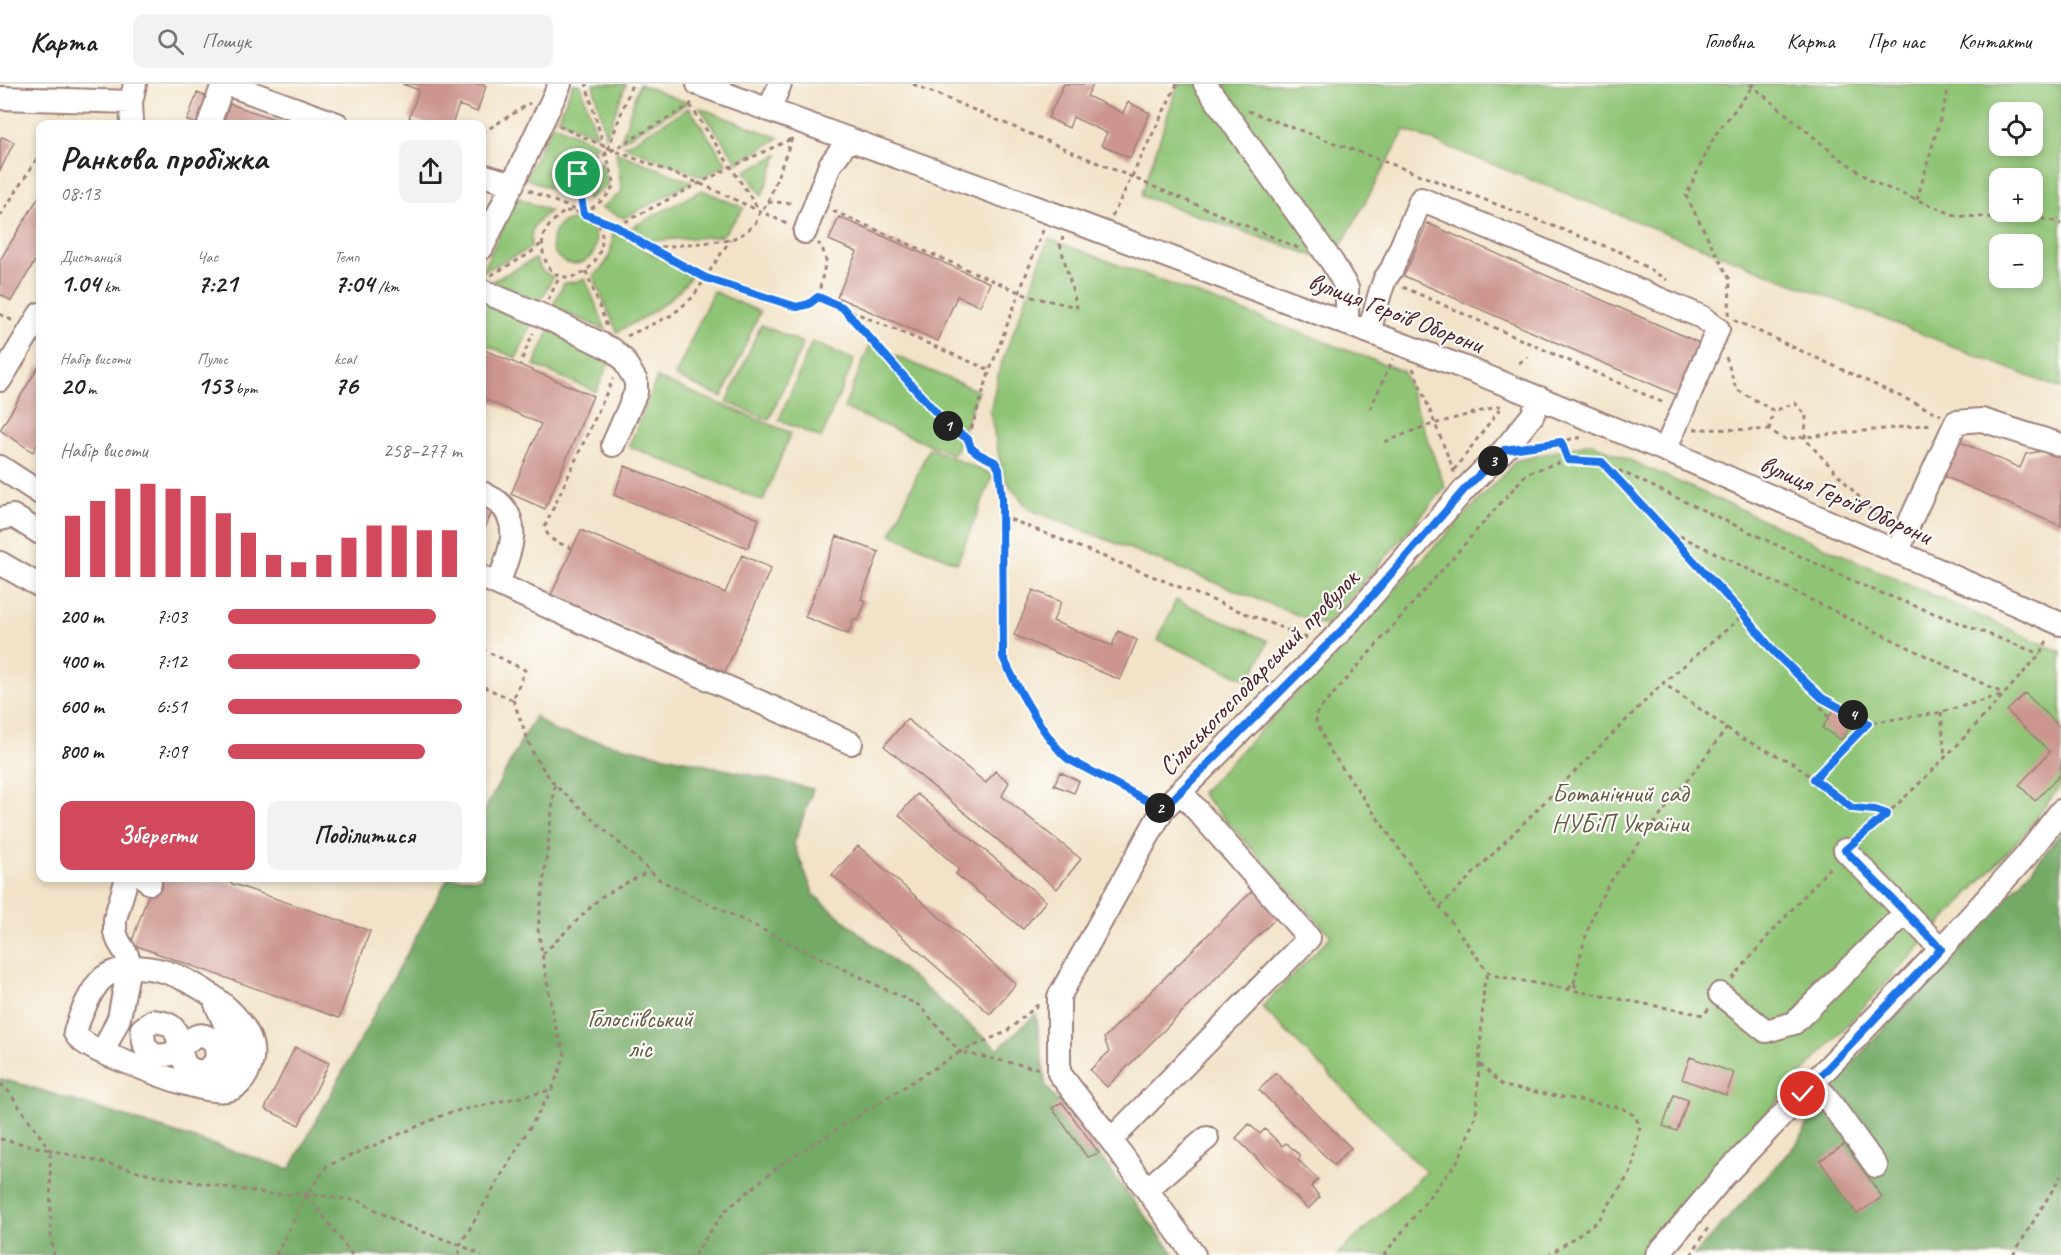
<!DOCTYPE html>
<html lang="uk">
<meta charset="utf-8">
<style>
:root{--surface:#fff;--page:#f2f2f2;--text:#222;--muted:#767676;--line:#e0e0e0;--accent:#d1495b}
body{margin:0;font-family:Caveat,sans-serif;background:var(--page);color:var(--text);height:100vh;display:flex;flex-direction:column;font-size:22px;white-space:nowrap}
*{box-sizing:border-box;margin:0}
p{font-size:20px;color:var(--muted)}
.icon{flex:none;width:33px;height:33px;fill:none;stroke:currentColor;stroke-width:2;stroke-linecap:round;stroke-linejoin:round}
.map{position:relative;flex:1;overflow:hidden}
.sheet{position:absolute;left:36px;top:36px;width:450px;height:762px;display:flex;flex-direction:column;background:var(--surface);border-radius:12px;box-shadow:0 3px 9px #0003}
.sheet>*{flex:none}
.fabs{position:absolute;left:1989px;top:18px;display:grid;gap:12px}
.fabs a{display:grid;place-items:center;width:54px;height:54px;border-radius:12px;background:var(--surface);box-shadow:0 3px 9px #0003;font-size:30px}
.pin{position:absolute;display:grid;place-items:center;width:51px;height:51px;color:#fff;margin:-26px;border:3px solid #fff;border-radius:50%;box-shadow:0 2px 6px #0007}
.km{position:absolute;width:30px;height:30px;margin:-15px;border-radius:50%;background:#222;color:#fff;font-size:16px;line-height:30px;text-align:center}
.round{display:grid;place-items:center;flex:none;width:63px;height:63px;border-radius:12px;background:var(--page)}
.head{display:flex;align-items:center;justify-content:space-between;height:102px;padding:0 24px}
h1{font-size:33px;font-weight:600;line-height:45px}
.metrics{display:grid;grid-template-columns:repeat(3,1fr);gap:9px;height:102px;padding:6px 24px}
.metrics div{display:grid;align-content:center}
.metrics b{font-size:26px;font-weight:600}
.metrics small{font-size:16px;font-weight:400}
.metrics p{font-size:16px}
.chart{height:168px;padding:12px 24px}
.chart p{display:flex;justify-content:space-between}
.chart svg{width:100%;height:108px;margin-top:6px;stroke:var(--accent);stroke-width:6}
.cta{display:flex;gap:12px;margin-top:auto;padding:12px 24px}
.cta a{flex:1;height:69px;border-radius:12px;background:var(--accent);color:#fff;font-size:24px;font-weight:600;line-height:69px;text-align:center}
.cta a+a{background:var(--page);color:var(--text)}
ul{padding:0 24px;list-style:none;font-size:20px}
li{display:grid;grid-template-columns:96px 72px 1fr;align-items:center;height:45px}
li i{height:15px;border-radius:8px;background:var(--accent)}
header{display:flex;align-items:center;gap:36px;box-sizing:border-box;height:84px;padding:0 30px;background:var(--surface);border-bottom:2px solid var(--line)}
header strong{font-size:28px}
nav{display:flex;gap:33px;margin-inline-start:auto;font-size:21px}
.search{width:420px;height:54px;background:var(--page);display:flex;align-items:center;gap:15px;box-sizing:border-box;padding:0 21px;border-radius:12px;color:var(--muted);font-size:22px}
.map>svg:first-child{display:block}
.green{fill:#8fc475;stroke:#6c7250;stroke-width:1.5;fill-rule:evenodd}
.forest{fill:#73aa66;stroke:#5e6448;stroke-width:1.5}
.building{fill:#cc968f}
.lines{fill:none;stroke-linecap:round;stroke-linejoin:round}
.minor-casing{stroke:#9e817a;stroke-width:26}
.path{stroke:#9e817a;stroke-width:3;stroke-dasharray:4.5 4.5;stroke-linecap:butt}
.minor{stroke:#fff;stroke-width:22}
.route-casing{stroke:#fff;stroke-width:12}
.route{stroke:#1a73e8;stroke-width:8}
.labels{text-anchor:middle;stroke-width:4.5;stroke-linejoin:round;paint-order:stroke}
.street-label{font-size:26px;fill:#4a1f2b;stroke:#fdfcf7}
.park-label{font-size:26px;fill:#625945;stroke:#fdfcf7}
</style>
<header>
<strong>Карта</strong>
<div class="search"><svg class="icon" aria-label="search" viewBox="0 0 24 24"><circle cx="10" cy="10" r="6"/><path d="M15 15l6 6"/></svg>Пошук</div>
<nav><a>Головна</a><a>Карта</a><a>Про нас</a><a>Контакти</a></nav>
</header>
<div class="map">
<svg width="2061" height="1171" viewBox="0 0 2061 1171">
<rect width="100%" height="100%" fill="#fdfcf7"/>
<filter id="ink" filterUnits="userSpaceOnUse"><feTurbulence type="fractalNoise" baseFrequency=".0167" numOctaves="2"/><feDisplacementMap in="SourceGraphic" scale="12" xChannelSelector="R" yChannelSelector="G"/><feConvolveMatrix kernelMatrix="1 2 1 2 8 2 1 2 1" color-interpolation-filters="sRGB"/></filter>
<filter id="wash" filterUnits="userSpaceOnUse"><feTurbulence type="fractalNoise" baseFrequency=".008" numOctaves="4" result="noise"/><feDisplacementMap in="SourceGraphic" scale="24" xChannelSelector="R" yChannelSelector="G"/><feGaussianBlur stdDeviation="1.35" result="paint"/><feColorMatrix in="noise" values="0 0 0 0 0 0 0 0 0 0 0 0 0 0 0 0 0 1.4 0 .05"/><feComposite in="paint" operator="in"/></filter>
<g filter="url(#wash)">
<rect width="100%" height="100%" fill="#f2e3c8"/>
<path class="green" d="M573,0H580L597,52L558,35Z
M593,0H626L606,53Z
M639,0L688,19L621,57Z
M1178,0H2061V305L1405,46L1332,178L1141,112ZM2000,28H2032V62H2000ZM2000,94H2032V128H2000ZM2000,160H2032V194H2000Z
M689,24L727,80L703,93L624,62Z
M700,24L779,54L738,79Z
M552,40L599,61L568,84L573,114L525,94Z
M616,68L692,98L624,134L601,124L622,108Z
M778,71L762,112L745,87Z
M602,77L608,101L587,116L583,95Z
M702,106L744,124L722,152L647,157L627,146Z
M516,113L550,127C533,140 530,143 531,164L482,188Z
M552 158a22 22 0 1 1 44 0a22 22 0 1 1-44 0Z
M613,147L691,192C673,218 645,233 617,248L593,192C611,178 612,168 613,147Z
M1049,155L1403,287L1445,404L1326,542L1029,425L1010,402L1002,387L990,328L1000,283Z
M535,175L542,187L553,193L539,219L492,197Z
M585,194L606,246L552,223L564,199L576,198Z
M713,207L760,228L722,313L675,292Z
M482,212L534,235L516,274L482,259Z
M761,241L803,259L769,336L727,318Z
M550,245L612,272L596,308L534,281Z
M812,258L854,276L821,354L779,336Z
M870,261L978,307L954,371L844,324Z
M657,294L791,349L763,417L629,362Z
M1591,359L2061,568V701L2025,749L1797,995L1640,1171H1337L1426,1088L1262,923L1331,852L1201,709L1516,377Z
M929,364L993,391L957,479L891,450Z
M1176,516L1268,557L1250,597L1158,556Z"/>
<path class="forest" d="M535,632L554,647L813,705L794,760L814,811L998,965L1036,930L1046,1002L1175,1171H0V995L21,1000L290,1085L448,794H482V731Z
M2061,748V1171H1694L1800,1056L1815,1019L2031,787Z"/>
<g id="blocks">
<path class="building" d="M402,0H482L486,2L477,28L459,21L452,40H428L409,34L419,6Z
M1064,0H1093L1087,12L1123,29L1128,18L1150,29L1130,74L1101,61L1107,49L1073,33L1069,44L1048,34Z
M197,9L213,15L205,40H198L187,37Z
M230,20L289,40H222Z
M2,53L14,58L0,87V56Z
M40,111V169L11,217L0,210V176Z
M839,133L990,199L980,222L957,212L938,257L837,213L857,168L829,156Z
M1427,139L1702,260L1679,312L1404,192Z
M482,265L593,312L545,425L511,410L541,340L482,314Z
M40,280V355L33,368L0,346Z
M1956,356L2020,384L2026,370L2048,366L2061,373V442L1941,391Z
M625,382L759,435L748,464L614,411Z
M482,421L493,426L482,450Z
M581,446L725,509L742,471L771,484L725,588L551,511Z
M837,452L879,468L861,515L866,517L858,537L854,535L848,550L805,533Z
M1033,506L1061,518L1053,537L1112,562L1118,547L1137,556L1120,596L1014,551Z
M2025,609L2061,644V690L2035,717L2019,701L2050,668L2007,627Z
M1834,625L1853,637L1841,656L1822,644Z
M907,635L986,699L995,687L1009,698L1002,712L1081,775L1057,805L884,662Z
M1060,688L1079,697L1074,709L1054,701Z
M917,710L1046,817L1023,845L956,790L959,785L899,731Z
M858,762L1016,900L990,930L832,791Z
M154,794H216L370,847L339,934L131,860Z
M1254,805L1280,830L1107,1003L1090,986L1109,968L1104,954Z
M295,963L329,979L299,1041L265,1025Z
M1690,973L1734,989L1726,1011L1682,995Z
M1276,989L1351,1064L1334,1081L1259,1006Z
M1674,1011L1688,1016L1677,1047L1663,1042Z
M1062,1018L1099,1069L1087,1073L1052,1024Z
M1249,1040L1260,1050L1265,1045L1282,1062L1286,1059L1301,1072L1298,1076L1318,1095L1311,1103L1320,1113L1308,1125L1236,1054Z
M1845,1060L1882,1113L1857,1130L1820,1077Z"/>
</g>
</g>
<g filter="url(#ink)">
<use href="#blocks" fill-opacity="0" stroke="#9e817a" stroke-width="1.5"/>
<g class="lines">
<g class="minor-casing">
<path id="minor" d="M227,0L337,40
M698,0L1081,140L1473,287L1665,366L2061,540
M1205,0L1332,178L1347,204V240
M0,14L131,18
M769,26L780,0
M132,40L131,18L135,0
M209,40L223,0
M482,91L513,100
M805,148L830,81L841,66L846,54
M482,164L560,0
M482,207L541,231L613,266L623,275L636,297V308L613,361
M1369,248L1380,209L1385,195L1392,185L1421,115L1702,233L1718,245L1665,366
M0,296L40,230
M0,383L40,409
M482,409C487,412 493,414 498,418C525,441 507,474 498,500
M0,435L13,432L40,449
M1898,469L1907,444L1956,338L1982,336L2061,361
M0,479L40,502
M482,493L851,659
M1845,766L1941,865
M145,794L150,799
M129,883C142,883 154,884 166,888C201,899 268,942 249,985C245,995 239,1004 227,1006C207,1010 159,991 139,983C122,976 84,965 75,949C78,935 92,903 103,894C111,888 120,886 129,883Z
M1720,910L1766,947L1794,939L1905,829
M142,945L145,963L155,972C162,971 169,972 175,968C188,958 200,940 216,961C216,968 218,974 214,979C210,984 204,988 198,987C175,986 185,953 171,942C166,938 159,938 153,937L142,945
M103,968L119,934L129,883L127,871L119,858L115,848V835L127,794
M1814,1000L1824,1010L1876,1082
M212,1006C217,1000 227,992 229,984C236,963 225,939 216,920
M1111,1056L1309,854L1181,708
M1147,1105L1207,1054
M1194,1171L1111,1056L1059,989V913L1163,725L1344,544L1464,406L1504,366L1532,332L1540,314
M1657,1171L1723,1093L1941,865L2025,773L2061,727"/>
</g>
<path class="path" d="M913,0L1298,164
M1750,0L1833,69L1873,98L1957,132L2048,135L2061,140
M690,21L759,126
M1248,27L1418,90L1623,169L1667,196
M559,42L608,64L701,100L790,141
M482,49L530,19
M608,65L632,0
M529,106L575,126
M1917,116L1950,0
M768,118L795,119
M566,127C635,128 591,215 553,188C548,184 546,178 544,172C538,152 549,138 566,127Z
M833,127L1028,212L1077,223L1060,160L1063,153
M584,130L578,99V90L584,83L690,21L693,17
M584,130C595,121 612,112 614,98L586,0
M0,132L40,70
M589,132L616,142L643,160L706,194L797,223L809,220L818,213L826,176L822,163L818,159
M1112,133L1177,0
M617,142L731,83L791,55
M1043,146L990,286L968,355L971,364L979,370L995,378L999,385L1002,414L1003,573L1055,664L1068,675L1148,717
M652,164L730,156L746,148L756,138L760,128L768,118L792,54
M586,187L607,242
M491,191L529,170L541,160
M1403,203L1666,320
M818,213L990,286
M548,216L560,192
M843,225L947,341L968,355
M0,230L13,237
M1729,231L1730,196L1686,112L1715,51L1755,0
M1734,236L1941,331
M627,252L672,231L693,213L730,156
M1726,273L1736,305L1774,327L1795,319L1806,331L1805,355L1885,441
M522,275L533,249
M1519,279L1528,273
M1413,284L1455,390
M1370,325L1393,275
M1694,345L1769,346L1785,355L1933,340
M1769,346L1773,328
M1385,358L1423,343L1503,321
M1561,358L1568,376L1601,378L1866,503L2040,570
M1532,362L1584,353
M1568,376L1527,389L1314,632L1329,665L1440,823L1488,888L1497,892L1704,931L1709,924
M1604,381L1744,531
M1454,386L1502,322
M1002,432L1307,554
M1664,444L2002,609
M572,464C559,459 547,457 545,442L613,295
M482,565L525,586L513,616L482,602
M1806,600L1828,633
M513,616L534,672L555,701L660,796L920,922L960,968L1006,948L1040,919
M1941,628L1945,674
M1814,695L1868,639
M1887,730L1875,726L1852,724L1793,679L1741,654L1663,599L1744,531L1774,568L1823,614L1868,639L1938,629L2002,611
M1858,755C1925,699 1982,635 2040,570L2049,553
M1440,823L1663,599
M543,870L601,813L649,787
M1732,895L1769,851L1832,781
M1574,899C1584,857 1590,827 1615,791L1727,644
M1568,905L1574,899L1578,907
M1480,980L1503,1002L1622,1024L1635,1032L1640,1042L1632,1086L1598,1137L1549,1171
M0,1000L6,1004L50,1066L163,1093L270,1110H307L360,1117L401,1140L460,1161L482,1171
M0,1055L50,1066L51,1155L54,1171
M307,1110L352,1171
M276,1171L307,1110L327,1082L448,1029L552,1006L565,971L554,938L538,845L555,701
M459,1171L460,1161L552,1006
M694,1171L724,1128L780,1081L960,968L1041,985
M1384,1171L1459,1075L1476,1030L1484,902L1488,888
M1691,1171L1709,1142
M2013,1171L2061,1092"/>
<use href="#minor" class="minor"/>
</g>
</g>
<g class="lines" filter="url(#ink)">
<g class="route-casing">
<path id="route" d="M578,90V99L584,130L616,142L643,160L706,194L797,223L809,220L818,213L842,223L947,341L968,355L971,364L979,370L995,378L999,385L1002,414L1003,573C1016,602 1045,655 1068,675L1163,725L1344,544L1464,406L1504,366L1561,358L1568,376L1602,378L1744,531L1774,568L1822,614L1868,639L1814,695L1852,724L1875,726L1887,730L1845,766L1941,865L1803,1010"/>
</g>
<use href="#route" class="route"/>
</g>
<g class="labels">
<g class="street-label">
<text transform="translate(1396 228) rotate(21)" y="9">вулиця Героїв Оборони</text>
<text transform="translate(1846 415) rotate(24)" y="9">вулиця Героїв Оборони</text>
<text transform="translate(1258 588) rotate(-46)" y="9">Сільськогосподарський провулок</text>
</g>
<g class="park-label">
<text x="1620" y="718">Ботанічний сад<tspan x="1620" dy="30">НУБіП України</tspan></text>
<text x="640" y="943">Голосіївський<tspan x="640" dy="30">ліс</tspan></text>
</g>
</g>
</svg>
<div class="fabs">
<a><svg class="icon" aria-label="locate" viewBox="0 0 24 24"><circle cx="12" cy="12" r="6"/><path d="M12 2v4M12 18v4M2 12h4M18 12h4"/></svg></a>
<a>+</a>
<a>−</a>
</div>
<div class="pin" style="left:578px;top:90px;background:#1e9e55"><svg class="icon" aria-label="arrive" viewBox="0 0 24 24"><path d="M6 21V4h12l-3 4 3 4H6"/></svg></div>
<div class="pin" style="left:1803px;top:1010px;background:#d93025"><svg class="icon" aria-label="check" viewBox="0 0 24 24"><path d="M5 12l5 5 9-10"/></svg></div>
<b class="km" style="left:948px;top:342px">1</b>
<b class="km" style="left:1160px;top:724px">2</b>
<b class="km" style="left:1493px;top:377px">3</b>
<b class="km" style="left:1853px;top:631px">4</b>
<section class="sheet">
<div class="head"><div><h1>Ранкова пробіжка</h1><p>08:13</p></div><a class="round"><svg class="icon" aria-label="share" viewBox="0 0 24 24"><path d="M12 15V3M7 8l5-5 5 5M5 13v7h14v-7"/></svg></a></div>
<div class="metrics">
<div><p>Дистанція</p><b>1.04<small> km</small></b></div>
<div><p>Час</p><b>7:21</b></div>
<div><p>Темп</p><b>7:04<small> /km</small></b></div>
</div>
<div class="metrics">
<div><p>Набір висоти</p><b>20<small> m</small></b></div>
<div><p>Пульс</p><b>153<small> bpm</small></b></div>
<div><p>kcal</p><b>76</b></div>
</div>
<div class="chart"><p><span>Набір висоти</span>258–277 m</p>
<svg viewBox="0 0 160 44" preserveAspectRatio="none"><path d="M5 44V19M15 44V13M25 44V8M35 44V6M45 44V8M55 44V11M65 44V18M75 44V26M85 44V35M95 44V38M105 44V35M115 44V28M125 44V23M135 44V23M145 44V25M155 44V25"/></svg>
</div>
<ul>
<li><b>200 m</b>7:03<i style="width:89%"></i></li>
<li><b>400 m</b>7:12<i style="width:82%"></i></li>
<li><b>600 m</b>6:51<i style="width:100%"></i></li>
<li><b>800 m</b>7:09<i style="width:84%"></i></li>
</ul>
<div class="cta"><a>Зберегти</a><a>Поділитися</a></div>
</section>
</div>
